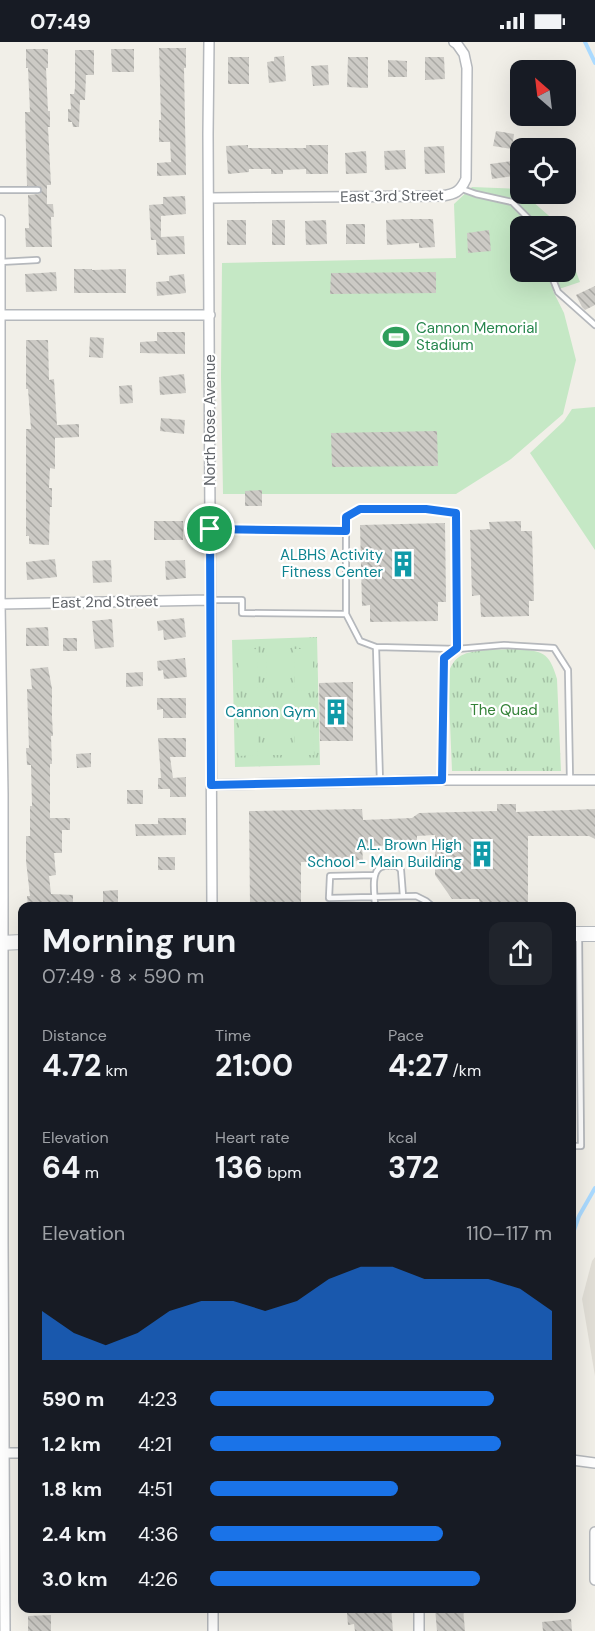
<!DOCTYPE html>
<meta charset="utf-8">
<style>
:root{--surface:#171b24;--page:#20242c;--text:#f1f3f6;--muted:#9ea1a6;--accent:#1a73e8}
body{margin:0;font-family:"DM Sans",sans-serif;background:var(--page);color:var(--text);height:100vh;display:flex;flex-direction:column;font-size:22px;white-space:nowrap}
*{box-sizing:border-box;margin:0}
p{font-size:20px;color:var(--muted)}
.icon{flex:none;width:33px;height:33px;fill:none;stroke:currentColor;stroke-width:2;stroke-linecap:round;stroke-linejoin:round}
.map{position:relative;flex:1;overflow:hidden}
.panel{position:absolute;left:18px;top:860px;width:558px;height:711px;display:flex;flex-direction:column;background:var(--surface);border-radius:12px;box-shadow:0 6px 24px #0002}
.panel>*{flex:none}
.needle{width:39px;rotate:332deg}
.controls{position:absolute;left:510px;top:18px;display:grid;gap:12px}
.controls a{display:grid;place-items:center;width:66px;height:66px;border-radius:12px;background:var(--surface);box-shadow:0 6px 24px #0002;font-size:30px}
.pin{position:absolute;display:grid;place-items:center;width:51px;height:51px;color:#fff;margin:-26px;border:3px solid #fff;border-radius:50%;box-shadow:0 2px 6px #0007}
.round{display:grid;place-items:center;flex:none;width:63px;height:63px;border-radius:12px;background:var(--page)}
.head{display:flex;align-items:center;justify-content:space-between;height:102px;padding:0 24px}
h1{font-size:33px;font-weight:700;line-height:45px}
.figures{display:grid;grid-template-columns:repeat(3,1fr);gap:9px;height:102px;padding:6px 24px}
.figures div{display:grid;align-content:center}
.figures b{font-size:30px;font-weight:700}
.figures small{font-size:16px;font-weight:400}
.figures p{font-size:16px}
.chart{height:168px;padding:12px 24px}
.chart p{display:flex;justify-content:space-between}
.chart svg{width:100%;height:108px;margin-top:6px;fill:var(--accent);opacity:.7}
ul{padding:0 24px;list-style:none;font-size:20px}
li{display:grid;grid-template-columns:96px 72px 1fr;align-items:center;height:45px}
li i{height:15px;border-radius:8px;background:var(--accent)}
.status{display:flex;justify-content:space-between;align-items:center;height:42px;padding:0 30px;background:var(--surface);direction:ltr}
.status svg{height:16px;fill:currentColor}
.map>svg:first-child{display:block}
.education{fill:#e1ded6}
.grass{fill:url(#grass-tufts)}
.garden{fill:#c5e8c5}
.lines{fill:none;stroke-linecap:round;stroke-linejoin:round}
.stream{stroke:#aadaff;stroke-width:4}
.building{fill:url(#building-back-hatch)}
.service-casing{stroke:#b5b8bc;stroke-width:8}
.minor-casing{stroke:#b5b8bc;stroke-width:12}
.secondary-casing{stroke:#b6babf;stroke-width:16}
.service{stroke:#fff;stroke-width:4.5}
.minor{stroke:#fff;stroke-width:9}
.secondary{stroke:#fff;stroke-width:14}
.route-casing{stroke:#fff;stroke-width:12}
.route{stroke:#1a73e8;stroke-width:8}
.labels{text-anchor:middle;stroke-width:4.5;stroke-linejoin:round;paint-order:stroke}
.street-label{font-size:15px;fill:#5f6368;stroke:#fff}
.leisure-label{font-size:15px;fill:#27864d;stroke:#fff;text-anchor:start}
.culture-label{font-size:15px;fill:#0d838f;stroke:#fff;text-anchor:end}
.park-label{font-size:15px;fill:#348238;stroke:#fff}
</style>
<div class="status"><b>07:49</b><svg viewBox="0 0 49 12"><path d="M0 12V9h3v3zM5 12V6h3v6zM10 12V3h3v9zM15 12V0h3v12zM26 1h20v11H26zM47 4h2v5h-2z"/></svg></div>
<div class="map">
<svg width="595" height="1589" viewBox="0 0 595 1589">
<defs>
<pattern id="grass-tufts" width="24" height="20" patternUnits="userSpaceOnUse" patternTransform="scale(1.5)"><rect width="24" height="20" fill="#c5e8c5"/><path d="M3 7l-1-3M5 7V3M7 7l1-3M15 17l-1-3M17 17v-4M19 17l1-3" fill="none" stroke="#a3c0a4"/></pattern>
<pattern id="building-back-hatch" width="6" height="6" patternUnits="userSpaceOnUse" patternTransform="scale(1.5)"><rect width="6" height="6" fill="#cccac5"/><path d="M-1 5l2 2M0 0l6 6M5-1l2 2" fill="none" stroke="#a9a8a4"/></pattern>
</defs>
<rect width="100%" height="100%" fill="#f1efe8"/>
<path class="education" d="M595,1215V1334L582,1257L592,1219Z"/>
<path class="grass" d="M317,595L320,723L235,725L232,598Z
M515,607C542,609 549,609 557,637L561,729H452L448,631C451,625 453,619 459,615C471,606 500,608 515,607Z"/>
<path class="garden" d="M472,145L519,147L520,152H524L556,180L558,184H520V230H566V203L580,240L553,249L564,271L576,318L563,372L511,417L456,452H223L221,335L222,221L456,216L454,162Z
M595,365V508L530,411L564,379L572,367Z
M257,607L258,649H239L238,608Z
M266,607H285V648L267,649Z
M294,607H313V648L295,649Z
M239,672H257L258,713L239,714Z
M267,672H286V713H267Z
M295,672H313L314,713H295Z"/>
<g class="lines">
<path class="stream" d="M585,0L595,21
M572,1194L579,1174L595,1146"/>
</g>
<path class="building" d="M159,6H186V26H184L186,133L157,134V121L171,120L170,100H159V78H161Z
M26,7H48V26H46L48,69H50V85H48L51,143H47V162H53L54,175H51L52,205H26L25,186H29L28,153L40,152L42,147L39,144H27L25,70H30L28,26H26Z
M111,7H134V30H112Z
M75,8H94V33H86L85,58H80L79,85H73L72,80H68V67H71L70,52H74L75,46Z
M284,14L286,39L269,41L267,20L274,19V15Z
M228,15H249V42H228Z
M348,15H368V46L347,45Z
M425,15H444L445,37L425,38Z
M388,18L407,19V35H388Z
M328,23L329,43L313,44L311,24Z
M496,89L514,92L512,107L493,104Z
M248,103V106H306V103H328V132H306V127L283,128V132H271V127H249V130L228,132L226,104Z
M444,104L445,131L425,132L424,105Z
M405,108L406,127L385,128L384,109Z
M366,109L367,131L346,132L345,111Z
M512,119L514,134L492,137L490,122Z
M185,154L186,172L161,174V195L184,194L185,212L157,213L156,198H151L149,163L163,162V155Z
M406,177H433L435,205L419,206V201L387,203L386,178Z
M227,178H246V203H227Z
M272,178H285V203H272Z
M326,178L327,202L306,203L305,179Z
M346,182H365V202H346Z
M489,188L491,209L468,211L467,191Z
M74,227H92V228L126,227V251H74Z
M56,230L57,249L26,250L25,232Z
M436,230V251L330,252L331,231Z
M184,232L186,251L157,254L156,240L169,239V234Z
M595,244V263L585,268L582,265L576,253Z
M157,290H185V312L140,311V300L157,299Z
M90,295L104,296L103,316L89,315Z
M26,298H48L49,338L54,337L57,383L79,382V395L55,396V427L50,426L49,446H52V465H50L49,503L29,502V494H26V387H31L28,347H26Z
M184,332L186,351L160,353L159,335Z
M132,343L133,361L120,362L119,344Z
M161,376L185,378L184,392L160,389Z
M437,389L438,424L332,425L331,391Z
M262,448V464H245V449Z
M154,479H183V498H154Z
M521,479V489H532L534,559H529V574L481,575L480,553L472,554L470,488L490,487L489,480Z
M445,481L446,560H438V579L370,580V563L362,564L360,483Z
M55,517L57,535L27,538L26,520Z
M111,518L112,540L93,541L92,519Z
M185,518L186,536L166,538L165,519Z
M184,576L186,595L164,598L163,588L158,589L157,579Z
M112,577L114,605L95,607L92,579Z
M48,585L49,604H26V586Z
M63,596H77V609H63Z
M185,616L187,635L164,637L163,628L158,629L157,619Z
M48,625L52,647V675L53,694H51L52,722H50V776H70V788H62V811H54L56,833L49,834L51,852L73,853V864H28L27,854H30L26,819V794H30V764H32L31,723H27L26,706H29L27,647H32L30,627Z
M143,630V644L126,645V631Z
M353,640V699H320L319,641Z
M157,656H186V676H163V667L157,668Z
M158,696H186V715H170L173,736L186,735V755H170V747H158V736H161Z
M91,711V725L77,726L76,712Z
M127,748H143V762H127Z
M497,762H516V770L595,767V797L589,794H528V864H480L479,857H452L435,833V793L417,794V803L362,804L363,819L301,820V864H250L249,769L362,767L363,778L412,776L419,771L497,769Z
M158,776H186V793L136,794L135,782H158Z
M158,815H175V828H158Z
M118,848V864H103V849Z
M370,1566H391L393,1589H355L354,1582L348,1583L347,1571L370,1568Z
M435,1566H463L465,1589H437Z
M51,1573V1589H28V1574Z
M571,1577L572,1589H543L542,1580Z"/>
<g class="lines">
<g class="service-casing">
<path id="service" d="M462,147L476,152L512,160L531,179L533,184
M0,148H38
M0,220L37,218
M550,230L558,250L595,283
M210,487L346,489
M210,558H242V571L346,572L360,599L376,605L457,607L456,471L426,467H360L346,475V572
M376,605L380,740
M442,738L444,616L457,607L504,603L554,606L568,628L570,738
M375,833L330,834L329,856L416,854L426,859L432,864
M375,864C375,854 370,830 381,825C386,823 392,824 397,824L401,828L403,854
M572,1104H581L579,895"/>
</g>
<g class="minor-casing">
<path id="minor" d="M209,0L208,92L212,864
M209,156L442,154C455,152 460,150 466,137L467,26L464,12L457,2L454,0
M0,178V562L3,752V1202L5,1589
M0,273H210
M0,562L210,558
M211,743L442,738H595
M0,1411H22
M572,1418L595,1421
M595,1490V1538
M213,1566V1589
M419,1566V1589"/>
</g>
<g class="secondary-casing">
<path id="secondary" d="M572,892H595
M0,901L22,900"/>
</g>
<use href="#service" class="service"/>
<use href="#minor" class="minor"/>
<use href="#secondary" class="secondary"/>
</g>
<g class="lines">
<g class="route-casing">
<path id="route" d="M360,467H426L456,471L457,606L444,616L442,738L211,743L210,487L346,489V475Z"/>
</g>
<use href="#route" class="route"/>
</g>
<defs>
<g id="stadium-bare" transform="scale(2.07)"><path d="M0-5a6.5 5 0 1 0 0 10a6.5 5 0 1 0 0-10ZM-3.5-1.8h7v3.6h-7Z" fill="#2e9e5b" stroke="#fff" stroke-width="2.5" paint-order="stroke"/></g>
<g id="building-bare" transform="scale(2.07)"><path d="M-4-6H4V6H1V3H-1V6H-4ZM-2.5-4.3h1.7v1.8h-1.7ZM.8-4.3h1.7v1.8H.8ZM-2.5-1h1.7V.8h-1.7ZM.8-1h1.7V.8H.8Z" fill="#0f9aa8" stroke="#fff" stroke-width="2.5" paint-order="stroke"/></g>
</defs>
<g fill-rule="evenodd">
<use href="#stadium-bare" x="396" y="295"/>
<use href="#building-bare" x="403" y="522"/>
<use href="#building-bare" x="336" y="670"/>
<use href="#building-bare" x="482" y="812"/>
</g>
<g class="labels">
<g class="street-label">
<text transform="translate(392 154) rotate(-1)" y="5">East 3rd Street</text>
<text transform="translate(210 378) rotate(-90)" y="5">North Rose Avenue</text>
<text transform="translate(105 560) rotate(-1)" y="5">East 2nd Street</text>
</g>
<g class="leisure-label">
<text x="416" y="291">Cannon Memorial<tspan x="416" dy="17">Stadium</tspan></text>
</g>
<g class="culture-label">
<text x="383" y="518">ALBHS Activity<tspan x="383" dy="17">Fitness Center</tspan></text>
<text x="316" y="675">Cannon Gym</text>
<text x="462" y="808">A.L. Brown High<tspan x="462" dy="17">School - Main Building</tspan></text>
</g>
<g class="park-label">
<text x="504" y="673">The Quad</text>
</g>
</g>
</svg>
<div class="controls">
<a><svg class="needle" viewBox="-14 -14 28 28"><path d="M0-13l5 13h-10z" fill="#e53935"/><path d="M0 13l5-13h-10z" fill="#9ea1a6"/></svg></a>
<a><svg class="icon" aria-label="locate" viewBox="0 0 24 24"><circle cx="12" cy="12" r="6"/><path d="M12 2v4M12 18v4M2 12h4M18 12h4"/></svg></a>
<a><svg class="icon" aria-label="layers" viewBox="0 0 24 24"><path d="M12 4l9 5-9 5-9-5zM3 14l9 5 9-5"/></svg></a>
</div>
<div class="pin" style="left:210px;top:487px;background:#1e9e55"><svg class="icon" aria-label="arrive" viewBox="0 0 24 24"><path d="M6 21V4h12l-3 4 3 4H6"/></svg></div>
<section class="panel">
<div class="head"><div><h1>Morning run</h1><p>07:49 · 8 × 590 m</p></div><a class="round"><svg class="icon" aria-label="share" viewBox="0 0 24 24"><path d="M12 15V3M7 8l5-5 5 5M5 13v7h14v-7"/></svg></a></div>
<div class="figures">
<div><p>Distance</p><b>4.72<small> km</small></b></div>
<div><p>Time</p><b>21:00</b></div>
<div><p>Pace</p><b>4:27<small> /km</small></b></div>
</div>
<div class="figures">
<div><p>Elevation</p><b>64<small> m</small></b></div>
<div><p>Heart rate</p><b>136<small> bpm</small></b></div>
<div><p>kcal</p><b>372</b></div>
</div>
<div class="chart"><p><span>Elevation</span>110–117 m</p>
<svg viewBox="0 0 160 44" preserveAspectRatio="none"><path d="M0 44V24L10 33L20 38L30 33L40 24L50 20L60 20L70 24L80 20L90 11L100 6L110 6L120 11L130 11L140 11L150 15L160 24V44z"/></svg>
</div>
<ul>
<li><b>590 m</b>4:23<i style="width:83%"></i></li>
<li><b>1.2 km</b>4:21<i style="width:85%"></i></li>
<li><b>1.8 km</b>4:51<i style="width:55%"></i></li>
<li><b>2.4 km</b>4:36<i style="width:68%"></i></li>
<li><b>3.0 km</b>4:26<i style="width:79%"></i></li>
</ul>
</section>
</div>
